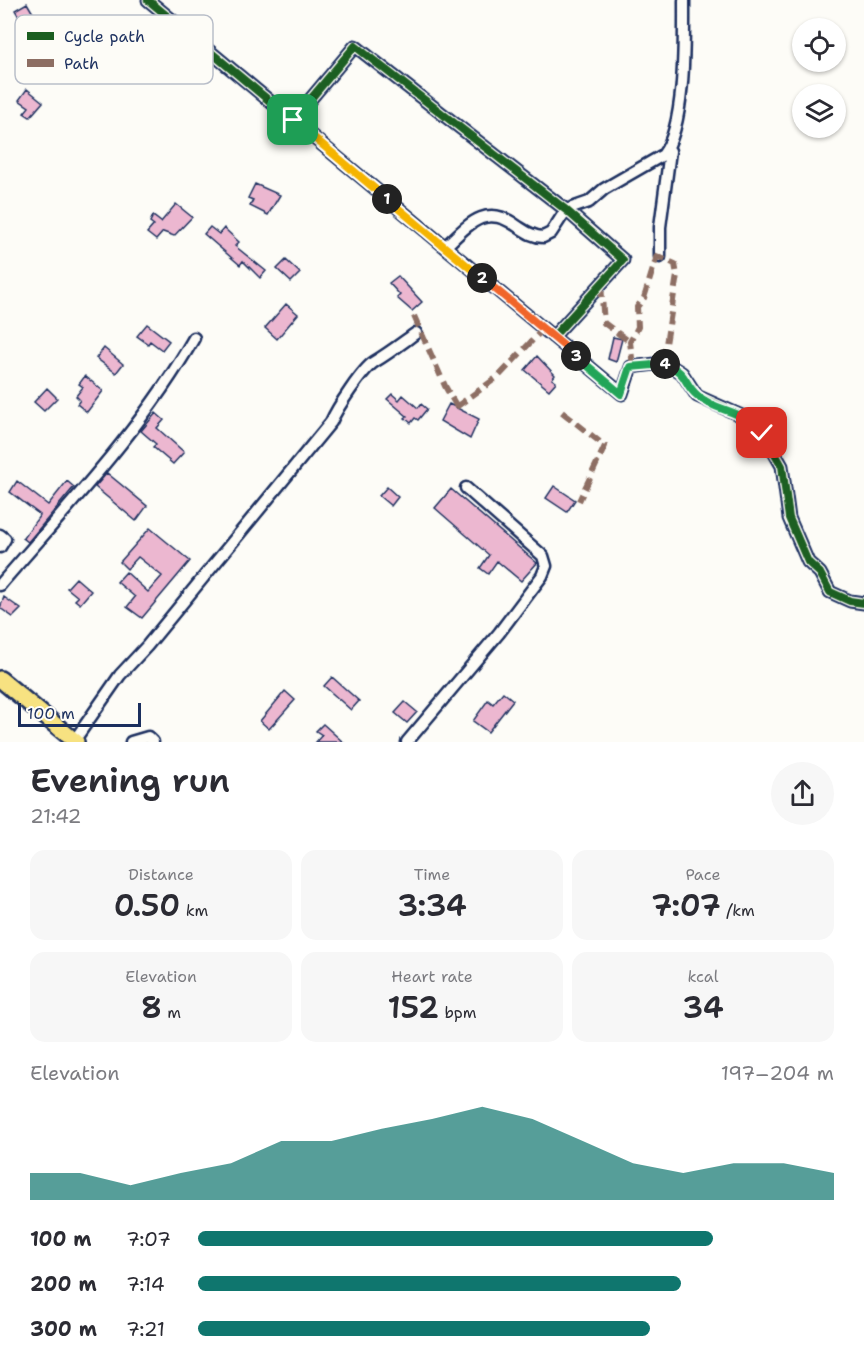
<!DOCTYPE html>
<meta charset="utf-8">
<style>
:root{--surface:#fff;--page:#f7f7f7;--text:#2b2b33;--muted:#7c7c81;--accent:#0f766e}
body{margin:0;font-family:"Shantell Sans",sans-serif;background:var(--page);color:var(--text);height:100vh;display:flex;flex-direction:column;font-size:22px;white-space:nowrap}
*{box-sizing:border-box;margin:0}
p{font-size:20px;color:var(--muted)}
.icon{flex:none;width:33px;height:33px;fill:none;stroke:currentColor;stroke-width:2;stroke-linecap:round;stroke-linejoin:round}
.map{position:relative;height:742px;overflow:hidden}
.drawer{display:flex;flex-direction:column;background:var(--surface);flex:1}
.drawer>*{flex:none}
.fabs{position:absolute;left:792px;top:18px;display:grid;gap:12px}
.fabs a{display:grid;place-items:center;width:54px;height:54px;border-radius:50%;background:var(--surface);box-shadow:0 2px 4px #0004;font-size:30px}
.scale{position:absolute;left:18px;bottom:15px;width:123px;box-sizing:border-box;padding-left:6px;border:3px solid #1b2f5e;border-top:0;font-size:16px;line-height:21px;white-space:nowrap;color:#1b2f5e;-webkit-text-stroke:4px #fdfcf7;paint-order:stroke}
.pin{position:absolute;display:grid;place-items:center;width:51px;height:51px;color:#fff;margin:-26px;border-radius:12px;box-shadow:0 3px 9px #0006}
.km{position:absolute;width:30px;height:30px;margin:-15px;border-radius:50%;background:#222;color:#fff;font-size:16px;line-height:30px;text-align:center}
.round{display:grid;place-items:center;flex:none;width:63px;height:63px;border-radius:32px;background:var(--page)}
.summary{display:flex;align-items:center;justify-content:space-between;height:102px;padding:0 30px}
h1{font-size:33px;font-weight:600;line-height:45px}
.figures{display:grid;grid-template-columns:repeat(3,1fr);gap:9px;height:102px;padding:6px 30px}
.figures div{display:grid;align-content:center;border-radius:15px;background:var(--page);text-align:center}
.figures b{font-size:30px;font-weight:600}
.figures small{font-size:16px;font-weight:400}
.figures p{font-size:16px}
.chart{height:168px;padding:12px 30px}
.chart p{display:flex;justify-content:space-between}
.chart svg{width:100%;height:108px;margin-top:6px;fill:var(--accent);opacity:.7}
ul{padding:0 30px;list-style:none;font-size:20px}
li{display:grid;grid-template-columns:96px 72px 1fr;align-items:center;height:45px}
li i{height:15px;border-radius:8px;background:var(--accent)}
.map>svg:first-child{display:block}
.building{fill:#ecb7d0;stroke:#1b2f5e;stroke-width:1.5}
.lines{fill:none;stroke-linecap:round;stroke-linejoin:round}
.minor-casing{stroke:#1b2f5e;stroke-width:15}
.highway-casing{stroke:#1b2f5e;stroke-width:20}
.minor{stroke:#fdfcf7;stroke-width:10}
.highway{stroke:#f7e281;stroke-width:15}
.quiet{stroke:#8d6e63;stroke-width:6;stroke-dasharray:12 6;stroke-linecap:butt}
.cycleway-casing{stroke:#fdfcf7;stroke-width:11}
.cycleway{stroke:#1b5e20;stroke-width:8}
.split-1-casing{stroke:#fff;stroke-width:12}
.split-2-casing{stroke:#fff;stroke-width:12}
.split-3-casing{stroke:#fff;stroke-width:12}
.split-4-casing{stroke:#fff;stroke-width:12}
.split-5-casing{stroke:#fff;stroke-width:12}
.split-1{stroke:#f5b400;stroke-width:8}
.split-2{stroke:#f5b400;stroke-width:8}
.split-3{stroke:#f0652b;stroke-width:8}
.split-4{stroke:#22a559;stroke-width:8}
.split-5{stroke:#22a559;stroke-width:8}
.key{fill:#fdfcf7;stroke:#b9bec9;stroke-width:1.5}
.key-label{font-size:16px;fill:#1b2f5e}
</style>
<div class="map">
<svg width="864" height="742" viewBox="0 0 864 742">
<rect width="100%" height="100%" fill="#fdfcf7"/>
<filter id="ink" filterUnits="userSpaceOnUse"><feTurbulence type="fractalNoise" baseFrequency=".0167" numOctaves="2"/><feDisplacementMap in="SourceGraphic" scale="12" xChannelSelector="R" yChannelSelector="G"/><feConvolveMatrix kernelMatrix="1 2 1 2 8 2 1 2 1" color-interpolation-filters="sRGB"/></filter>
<g filter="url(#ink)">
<path class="building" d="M27,3L46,35L34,42L15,10Z
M27,89L43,102L30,117L24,113L29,107L19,100Z
M255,184L280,195L268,215L250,206L253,200L248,198Z
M176,204L192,217L174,236L163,232L156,240L147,233L154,225L150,222L153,216L161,222Z
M210,227L219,234L224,228L239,242L235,246L266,271L260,278L243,261L240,265L204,234Z
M286,260L300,273L291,282L277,269Z
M398,276L422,302L412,311L397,298L400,295L389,283Z
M286,304L298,314L277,339L265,328Z
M147,324L169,341L162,350L150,341L148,344L137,336Z
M613,337L622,339L616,362L608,359Z
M104,348L123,364L116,373L96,358Z
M537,356L555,375L552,379L556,382L549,390L525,370Z
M85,376L103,391L87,412L77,404L80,400L76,396L83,387L79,384Z
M47,388L57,398L44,411L34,402Z
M392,394L399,400L403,395L418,408L421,404L427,409L418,420L415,418L411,423L405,418L407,416L387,399Z
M449,404L479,419L470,439L440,421Z
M156,413L164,420L157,428L184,452L173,464L153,447L156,444L141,431Z
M107,473L147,506L136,521L95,487Z
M17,481L48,505L67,481L74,487L28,542L23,538L40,515L10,492Z
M554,486L575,500L567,512L546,498Z
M387,487L398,497L391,506L379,496Z
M451,489L537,563L521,581L497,561L488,574L480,568L489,555L435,508Z
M150,528L190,561L142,618L127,607L135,597L117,582L126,572L148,592L162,576L138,557L127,569L120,562Z
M76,578L91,591L80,604L75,600L78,597L67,588Z
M4,597L21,609L13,617L0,608Z
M332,677L359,701L351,710L324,686Z
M285,691L295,700L269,729L260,721Z
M503,692L513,700L488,732L473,721L488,700L493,704Z
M405,702L417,712L407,723L395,713Z
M323,724L343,742H316L322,735L316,731Z"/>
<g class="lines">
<g class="minor-casing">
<path id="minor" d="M148,0L622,394L631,367L663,363L674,368L682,373L697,396L751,420L770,445L782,466L789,518L808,562L820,573L830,592L850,601L864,603
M293,120L355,46L566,210L623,260L553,337
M446,246C469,224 486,203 517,226C525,231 533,237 543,237L551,233L566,210L589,202L604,189L663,155C686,125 684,39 684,0
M660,257V227L670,151L668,148
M0,535L5,539L0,547
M0,585C68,506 142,429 194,338
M74,741L120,675L147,646L331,422C337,408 362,370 374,362C389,353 402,343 416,333
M131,742L148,737L153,742
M407,742L499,633L542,576L546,566L543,556L466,488"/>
</g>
<g class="highway-casing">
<path id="highway" d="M0,679L76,742"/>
</g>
<use href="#minor" class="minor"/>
<use href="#highway" class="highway"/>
<path class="quiet" d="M654,255L675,264L677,275L663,363
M601,285L604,323L630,342
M414,316L445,386L457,407
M633,366L630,342L638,327L637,307L644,298L657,256
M456,407L499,376L543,329
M562,412L605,446L579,501"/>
<g class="cycleway-casing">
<path id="cycleway" d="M148,0L622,394L631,367L663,363L674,368L682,373L697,396L751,420L770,445L782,466L789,518L808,562L820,573L830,592L850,601L864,603
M293,120L355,46L566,210L623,260L553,337"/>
</g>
<use href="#cycleway" class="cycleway"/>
</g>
</g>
<g class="lines" filter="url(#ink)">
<g class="split-1-casing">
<path id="split-1" d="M293,120L387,199"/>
</g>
<g class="split-2-casing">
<path id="split-2" d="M387,199L482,278"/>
</g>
<g class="split-3-casing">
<path id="split-3" d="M482,278L576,356"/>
</g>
<g class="split-4-casing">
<path id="split-4" d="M576,356L621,394L630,367L665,364"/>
</g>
<g class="split-5-casing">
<path id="split-5" d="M665,364C690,374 682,383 698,396C718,413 741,408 762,433"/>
</g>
<use href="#split-1" class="split-1"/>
<use href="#split-2" class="split-2"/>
<use href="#split-3" class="split-3"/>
<use href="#split-4" class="split-4"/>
<use href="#split-5" class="split-5"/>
</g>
<rect x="15" y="15" width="198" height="69" rx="9" class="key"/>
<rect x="27" y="32" width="27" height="8" fill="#1b5e20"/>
<rect x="27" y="59" width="27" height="8" fill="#8d6e63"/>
<g class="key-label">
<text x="64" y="42">Cycle path</text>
<text x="64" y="69">Path</text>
</g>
</svg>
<div class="fabs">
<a><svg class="icon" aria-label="locate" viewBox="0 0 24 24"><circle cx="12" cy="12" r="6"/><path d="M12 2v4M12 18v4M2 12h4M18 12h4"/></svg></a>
<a><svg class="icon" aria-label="layers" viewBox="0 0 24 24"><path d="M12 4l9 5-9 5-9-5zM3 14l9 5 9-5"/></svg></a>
</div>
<div class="scale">100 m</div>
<div class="pin" style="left:293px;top:120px;background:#1e9e55"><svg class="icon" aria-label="arrive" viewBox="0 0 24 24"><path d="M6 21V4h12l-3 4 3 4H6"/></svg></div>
<div class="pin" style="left:762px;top:433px;background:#d93025"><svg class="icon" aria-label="check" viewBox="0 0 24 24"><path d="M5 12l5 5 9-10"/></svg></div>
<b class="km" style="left:387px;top:199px">1</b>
<b class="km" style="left:482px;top:278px">2</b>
<b class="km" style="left:576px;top:356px">3</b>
<b class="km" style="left:665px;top:364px">4</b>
</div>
<section class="drawer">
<div class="summary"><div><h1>Evening run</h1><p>21:42</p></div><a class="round"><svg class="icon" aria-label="share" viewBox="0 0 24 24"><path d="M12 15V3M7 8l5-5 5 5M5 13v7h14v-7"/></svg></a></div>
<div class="figures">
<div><p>Distance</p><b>0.50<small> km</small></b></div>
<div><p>Time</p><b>3:34</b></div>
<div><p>Pace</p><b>7:07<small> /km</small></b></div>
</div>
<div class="figures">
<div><p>Elevation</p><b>8<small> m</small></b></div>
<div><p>Heart rate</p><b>152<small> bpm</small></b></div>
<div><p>kcal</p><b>34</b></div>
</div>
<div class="chart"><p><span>Elevation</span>197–204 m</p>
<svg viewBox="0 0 160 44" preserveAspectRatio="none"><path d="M0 44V33L10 33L20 38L30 33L40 29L50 20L60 20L70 15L80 11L90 6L100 11L110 20L120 29L130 33L140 29L150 29L160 33V44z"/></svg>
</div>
<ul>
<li><b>100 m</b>7:07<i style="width:81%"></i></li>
<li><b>200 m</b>7:14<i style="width:76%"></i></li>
<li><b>300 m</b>7:21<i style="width:71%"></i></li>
</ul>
</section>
